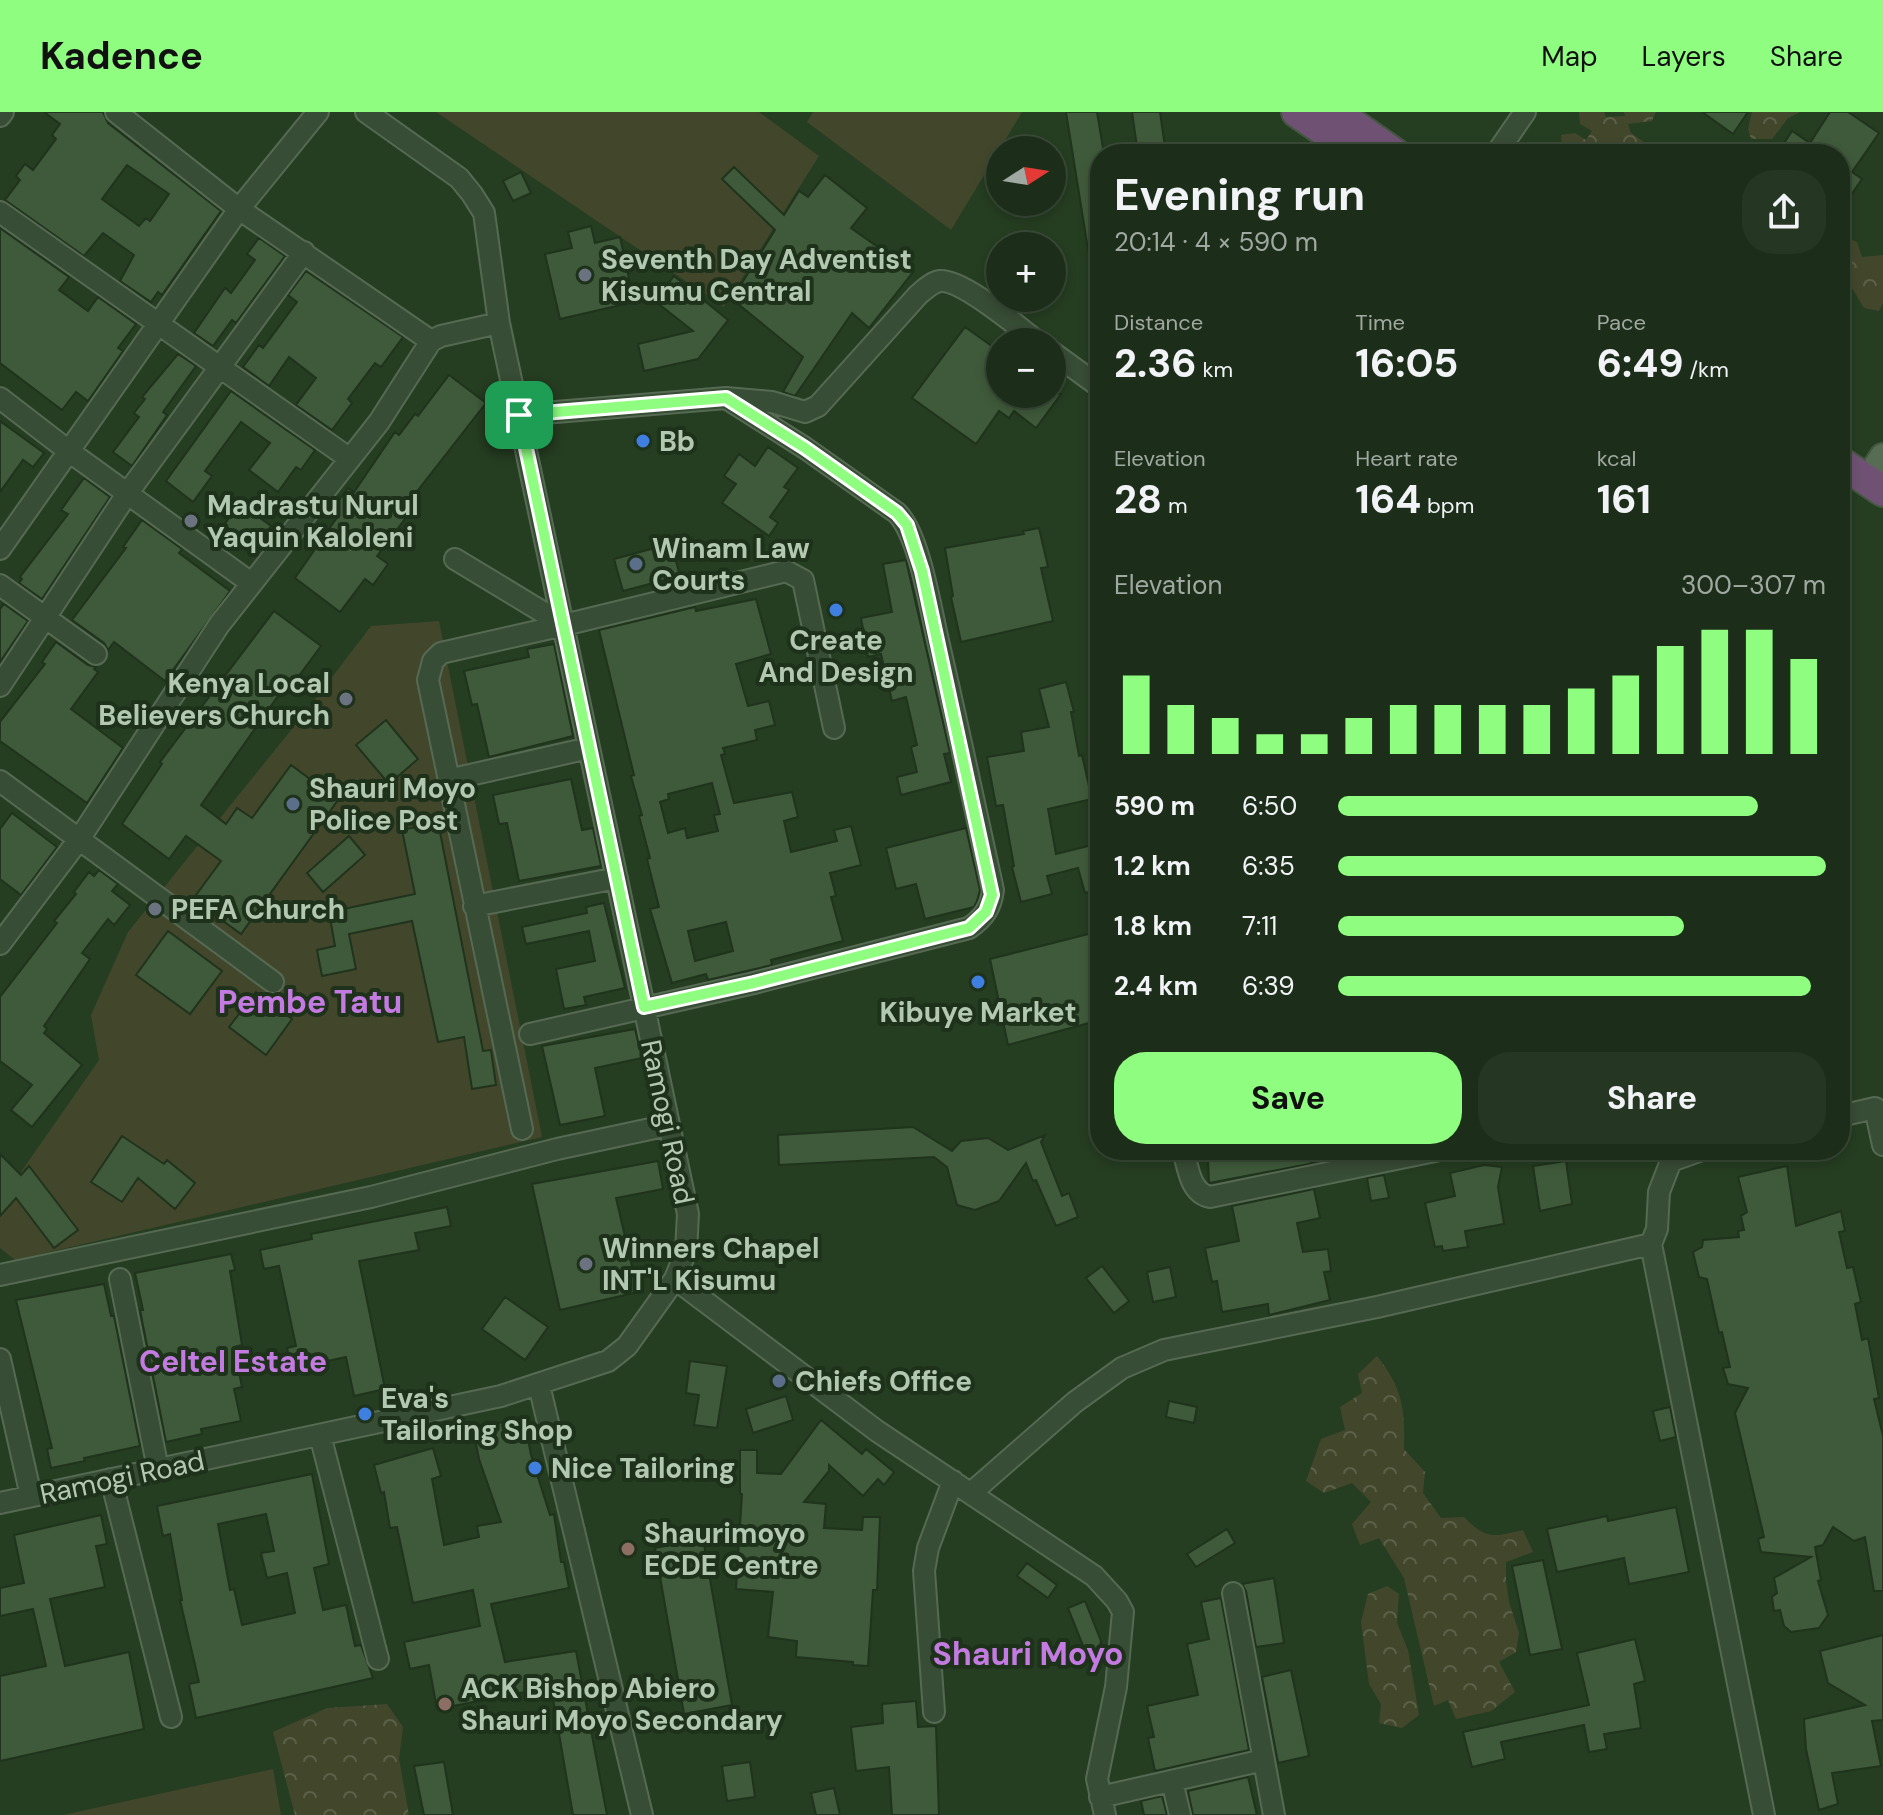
<!DOCTYPE html>
<meta charset="utf-8">
<style>
:root{--surface:#1c2e19;--page:#253622;--text:#f1f3f6;--muted:#a0a8a2;--line:#3a4a38;--accent:#8ffe80}
body{margin:0;font-family:"DM Sans",sans-serif;background:var(--page);color:var(--text);height:100vh;display:flex;flex-direction:column;font-size:30px;white-space:nowrap}
*{box-sizing:border-box;margin:0}
p{font-size:26px;color:var(--muted)}
.icon{flex:none;width:44px;height:44px;fill:none;stroke:currentColor;stroke-width:2;stroke-linecap:round;stroke-linejoin:round}
.map{position:relative;flex:1;overflow:hidden}
.drawer{position:absolute;left:1090px;top:32px;width:760px;height:1016px;display:flex;flex-direction:column;background:var(--surface);border-radius:32px;box-shadow:0 4px 12px #0003,0 0 0 2px var(--line)}
.drawer>*{flex:none}
.needle{width:52px;rotate:78deg}
.controls{position:absolute;left:986px;top:24px;display:grid;gap:16px}
.controls a{display:grid;place-items:center;width:80px;height:80px;border-radius:50%;background:var(--surface);box-shadow:0 4px 12px #0003,0 0 0 2px var(--line);font-size:40px}
.pin{position:absolute;display:grid;place-items:center;width:68px;height:68px;color:#fff;margin:-34px;border-radius:16px;box-shadow:0 4px 12px #0006}
.round{display:grid;place-items:center;flex:none;width:84px;height:84px;border-radius:32px;background:var(--page)}
.overview{display:flex;align-items:center;justify-content:space-between;height:136px;padding:0 24px}
h1{font-size:44px;font-weight:700;line-height:60px}
.figures{display:grid;grid-template-columns:repeat(3,1fr);gap:12px;height:136px;padding:8px 24px}
.figures div{display:grid;align-content:center}
.figures b{font-size:40px;font-weight:700}
.figures small{font-size:22px;font-weight:400}
.figures p{font-size:22px}
.chart{height:224px;padding:16px 24px}
.chart p{display:flex;justify-content:space-between}
.chart svg{width:100%;height:144px;margin-top:8px;stroke:var(--accent);stroke-width:6}
.action{display:flex;gap:16px;margin-top:auto;padding:16px 24px}
.action a{flex:1;height:92px;border-radius:32px;background:var(--accent);color:#111;font-size:32px;font-weight:700;line-height:92px;text-align:center}
.action a+a{background:var(--page);color:var(--text)}
ul{padding:0 24px;list-style:none;font-size:26px}
li{display:grid;grid-template-columns:128px 96px 1fr;align-items:center;height:60px}
li i{height:20px;border-radius:10px;background:var(--accent)}
header{display:flex;align-items:center;gap:48px;box-sizing:border-box;height:112px;padding:0 40px;background:var(--accent);color:#111}
header strong{font-size:38px}
nav{display:flex;gap:44px;margin-inline-start:auto;font-size:28px}
.map>svg:first-child{display:block}
.grass{fill:#42472c}
.forest{fill:url(#forest-crowns)}
.building{fill:#3f5a3a;stroke:#20331c;stroke-width:2;fill-rule:evenodd}
.lines{fill:none;stroke-linecap:round;stroke-linejoin:round}
.minor-casing{stroke:#566a53;stroke-width:24}
.major-casing{stroke:#455841;stroke-width:30}
.highway-casing{stroke:#435740;stroke-width:34}
.minor{stroke:#384d35;stroke-width:20}
.major{stroke:#576d53;stroke-width:26}
.highway{stroke:#6f5273;stroke-width:30}
.route-casing{stroke:#fff;stroke-width:16}
.route{stroke:#8ffe80;stroke-width:10}
.worship-dot{fill:#6b7280;stroke:#1e311a;stroke-width:3}
.shop-dot{fill:#3f7fe0;stroke:#1e311a;stroke-width:3}
.service-dot{fill:#5c6f8a;stroke:#1e311a;stroke-width:3}
.education-dot{fill:#8d6e63;stroke:#1e311a;stroke-width:3}
.labels{text-anchor:middle;stroke-width:8;stroke-linejoin:round;paint-order:stroke}
.poi-label{font-size:28px;font-weight:bold;fill:#b3c8b0;stroke:#1e311a;text-anchor:start}
.street-label{font-size:28px;fill:#b3c8b0;stroke:#1e311a}
.neighbourhood-label{font-size:30px;font-weight:bold;fill:#c37be1;stroke:#1e311a}
.quarter-label{font-size:32px;font-weight:bold;fill:#c37be1;stroke:#1e311a}
</style>
<header>
<strong>Kadence</strong>
<nav><a>Map</a><a>Layers</a><a>Share</a></nav>
</header>
<div class="map">
<svg width="1883" height="1703" viewBox="0 0 1883 1703">
<defs>
<pattern id="forest-crowns" width="20" height="18" patternUnits="userSpaceOnUse" patternTransform="scale(2)"><rect width="20" height="18" fill="#42472c"/><path d="M2 6a3 3 0 1 1 6 0M12 15a3 3 0 1 1 6 0" fill="none" stroke="#5b6048"/></pattern>
</defs>
<rect width="100%" height="100%" fill="#253d21"/>
<path class="grass" d="M436,0H759L819,44L724,195Z
M813,0H1022L951,118L807,10Z
M439,509L542,1025L15,1148L0,1136V1090L99,948L91,903L128,820L304,602L371,514Z
M273,1657L281,1703H63Z"/>
<path class="forest" d="M1579,0H1604L1606,5L1625,4L1624,0H1656L1652,9L1628,12L1631,21L1650,34V42H1562L1561,23L1575,21L1586,28L1592,19L1580,12Z
M1752,0H1800L1788,6L1772,27H1751L1748,17Z
M1840,122L1857,130L1862,145L1883,143V191L1879,199L1864,196L1852,176L1844,182L1840,180Z
M1377,1244C1403,1277 1405,1297 1404,1337L1425,1360L1423,1381L1441,1406L1464,1405C1486,1428 1494,1425 1523,1418L1533,1440L1506,1450V1469L1509,1490L1519,1521L1516,1540L1499,1550L1515,1580L1491,1599L1456,1607L1448,1588L1434,1594L1404,1466L1379,1426L1360,1433L1352,1412L1371,1390L1352,1371L1324,1381L1306,1369L1321,1327L1345,1318L1340,1295L1362,1281L1358,1262Z
M1387,1474L1399,1482L1397,1511L1408,1538L1419,1603L1402,1616L1379,1611L1381,1592L1369,1572L1361,1510L1368,1482Z
M387,1592L403,1615L399,1647L409,1703H295L273,1620L327,1596Z"/>
<path class="building" d="M44,0H103L108,11L221,99L162,183L158,180L151,190L120,169L134,143L103,121L84,144L5,88L20,68L16,64L25,52L33,58L56,27L52,23L60,12ZM127,53L169,82L150,109L146,106L139,114L102,87Z
M1066,0H1097L1104,42H1100V156H1091Z
M1132,0H1160L1166,42H1138Z
M1702,0H1748L1733,22Z
M1830,0H1848L1879,21L1852,60L1862,67L1840,99V42H1777L1792,19L1810,31Z
M734,55L784,103L799,79L808,85L825,63L867,96L851,116L913,160L869,216L852,201L795,284L783,280L803,245L732,187L775,118L722,67Z
M521,60L531,81L513,89L503,69Z
M591,114L595,131L620,125L634,190L560,207L545,142L572,136L568,120Z
M0,116L69,165L59,178L88,199L98,185L136,212L118,236L123,239L88,289L76,280L62,298L0,251Z
M259,126L285,144L236,211L232,208L213,234L194,221L225,176L231,181L255,148L247,142Z
M306,159L403,225L381,255L375,251L348,287L352,291L332,318L296,293L316,266L289,245L269,274L243,255L259,233L263,236L297,190L288,183Z
M674,164L728,208L698,247L644,259L638,232L693,219L655,189Z
M965,215L1000,240V282H1061L1036,316L1014,299L1009,306L999,299L976,332L912,286Z
M178,242L196,254L163,300L167,303L132,354L113,340L139,305L134,301L145,287L142,285Z
M449,263L486,291L408,391L414,395L377,444L388,452L373,473L365,467L340,500L295,466L338,404L331,399L348,376L354,380L395,320L399,323L415,302L418,304Z
M231,279L315,338L301,358L296,355L278,380L249,358L270,331L241,310L205,359L212,364L193,390L166,369Z
M0,309L44,341L33,355L23,348L0,380Z
M768,335L798,356L784,375L789,378L770,405L778,411L769,424L722,391L736,372L724,364L739,342L755,354Z
M84,366L110,385L42,487L19,471L22,467L20,465L68,402L61,398Z
M240,391L271,414L255,436L224,413Z
M142,408L182,437L179,441L230,479L165,569L114,530L108,538L104,531L72,508L126,436L123,435Z
M1039,416L1048,455L1041,456L1053,509L961,530L951,485L953,484L945,436L1024,422L1023,419Z
M692,426L676,449L680,464L623,479L614,447Z
M906,448L950,641L944,642L951,670L901,683L897,665L917,660L911,635L917,633L906,585L892,589L881,542L868,545L861,506L892,500L883,452Z
M756,487L771,542L736,552L748,594L769,589L775,613L755,618L757,628L723,636L725,642L721,643L734,691L792,680L798,705L784,709L791,740L837,729L834,718L851,714L861,753L830,761L836,784L831,785L843,829L771,848L772,853L751,858L708,868L706,862L672,871L650,797L659,795L647,747L650,746L639,704L642,703L631,664L634,663L599,518L695,495L696,499ZM712,671L720,702L714,703L718,719L687,726L685,716L668,721L660,690L669,687L668,682ZM726,810L733,839L695,849L688,819Z
M4,492L28,509L0,550V497Z
M274,499L321,534L287,580L283,577L201,693L226,712L237,696L252,706L291,653L338,688L241,822L193,787L221,749L186,724L169,747L122,712L162,652L160,650Z
M56,530L88,553L96,555L94,557L98,560L71,597L123,636L87,691L0,629V610L45,552L42,550Z
M554,532L573,624L489,645L477,592L472,593L464,559L529,545L527,537Z
M1066,570L1074,600H1071L1079,644L1082,643L1092,687L1048,697L1056,742L1100,731V777L1085,781L1078,756L1047,764L1052,782L1021,790L1012,755L1014,754L1003,693L996,694L987,645L1024,639L1021,620L1049,615L1039,577Z
M386,608L418,647L389,672L356,633Z
M571,667L582,718L593,716L601,754L519,769L507,711L499,712L493,683Z
M12,701L57,735L21,783L0,767V717Z
M438,710L483,939L491,938L496,973L472,977L464,925L438,930L412,809L349,822L356,857L322,864L317,838L335,834L329,800L415,782L402,718Z
M966,716L980,778L977,789L974,795L925,807L916,772L896,777L886,736Z
M349,724L365,743L323,780L307,761Z
M99,758L118,772L112,779L130,793L114,813L108,807L82,841L90,847L44,914L47,917L44,921L82,953L32,1015L11,998L32,973L0,949V885L57,811L54,809L76,782L74,780L89,760L94,764Z
M604,791L625,876L584,885L586,893L564,897L556,857L595,849L589,819L526,832L522,815L587,801L586,795Z
M168,819L222,859L190,902L136,863Z
M1100,819V908L1008,933L990,847Z
M256,880L292,907L266,943L229,915Z
M635,917L642,946L595,956L605,1004L560,1013L542,934Z
M913,1015L952,1039L961,1029L988,1026L1008,1038L1045,1023L1041,1030L1062,1084L1069,1081L1078,1105L1056,1114L1036,1068L1033,1069L1026,1051L999,1089L975,1098L957,1093L947,1055L934,1045L779,1053L778,1023Z
M122,1024L164,1052L167,1048L195,1071L175,1097L138,1066L122,1090L91,1070Z
M1247,1038H1340V1040L1309,1052L1209,1071L1208,1048L1249,1046Z
M0,1042L21,1063L29,1054L78,1118L54,1136L16,1086L0,1104Z
M658,1049L663,1077L616,1086L638,1180L560,1198L532,1072Z
M1566,1049L1572,1092L1540,1099L1533,1054Z
M1484,1053L1502,1055L1498,1075L1504,1112L1465,1119L1468,1135L1443,1139L1442,1134L1435,1135L1425,1091L1455,1084L1450,1061Z
M1787,1054L1796,1114L1841,1099L1845,1119L1839,1120L1847,1156L1853,1155L1861,1190L1855,1192L1862,1228L1868,1226L1879,1286L1874,1287L1883,1324V1479H1874L1865,1425L1854,1429L1833,1415L1823,1433L1815,1435L1821,1468L1818,1469L1828,1503L1819,1516L1791,1520L1784,1514L1780,1498L1774,1499L1772,1485L1777,1481L1774,1466L1811,1445L1761,1440L1758,1427L1764,1425L1735,1301L1748,1276L1728,1272L1723,1256L1730,1255L1722,1220L1719,1221L1707,1167L1699,1165L1693,1140L1702,1135L1703,1128L1739,1125L1738,1119L1744,1118L1741,1104L1747,1100L1738,1065Z
M1384,1063L1389,1086L1371,1089L1367,1066Z
M1314,1077L1320,1106L1297,1111L1303,1140L1328,1137L1331,1159L1324,1160L1330,1188L1269,1203L1268,1192L1222,1200L1217,1169L1212,1170L1205,1136L1239,1129L1232,1094Z
M447,1095L451,1114L415,1121L419,1138L359,1149L385,1277L354,1284L346,1245L292,1257L287,1236L296,1234L279,1154L264,1157L260,1138L312,1127L311,1122Z
M231,1142L235,1158L230,1159L242,1233L234,1235L242,1275L234,1277L241,1309L201,1317L202,1322L166,1330L140,1198H143L135,1161Z
M1102,1154L1129,1189L1114,1201L1086,1166Z
M1170,1155L1176,1185L1153,1190L1147,1160Z
M104,1172L111,1204H114L140,1334L84,1346L85,1349L51,1356L47,1337L52,1336L16,1188Z
M505,1185L548,1215L525,1248L482,1217Z
M690,1249L727,1254L717,1316L694,1313L699,1283L686,1281Z
M786,1284L793,1308L753,1321L746,1297Z
M1169,1289L1197,1295L1194,1311L1166,1305Z
M1670,1295L1676,1325L1660,1329L1653,1299Z
M524,1306L531,1343L550,1403L554,1402L561,1450H564L569,1476L491,1492L505,1550L576,1539L607,1703H573L551,1575L437,1597L429,1553L410,1557L404,1530L480,1514L473,1478L413,1491L397,1415L390,1416L384,1380L381,1381L374,1353L433,1336L441,1364L432,1367L444,1433L479,1425L477,1414L501,1410L479,1347L473,1316Z
M821,1308L862,1342L866,1337L894,1360L884,1373L878,1367L863,1384L829,1353V1359L804,1390L826,1392L824,1416L862,1418L863,1405H880L877,1478H873L868,1554L853,1553V1550L796,1545L797,1529L768,1525L773,1480L736,1477L742,1382H740V1338H757V1361L781,1362Z
M312,1362L329,1452L314,1456L323,1498L346,1493L355,1534L361,1533L373,1566L196,1606L189,1572L199,1570L180,1488H182L170,1422L163,1424L157,1394ZM266,1402L274,1439L261,1441L267,1466L287,1461L295,1501L242,1513L234,1477L230,1478L218,1412Z
M1676,1395L1689,1460L1629,1472L1624,1446L1557,1460L1547,1417L1607,1404L1608,1409Z
M101,1403L107,1432L96,1434L105,1475L50,1487L65,1554L129,1540L144,1617L0,1649V1564L46,1554L33,1497L0,1504V1476L24,1471L14,1423Z
M1227,1417L1235,1431L1196,1455L1187,1442Z
M703,1427L732,1593L684,1602L655,1436Z
M1543,1448L1562,1537L1530,1543L1512,1454Z
M1027,1451L1057,1473L1048,1486L1017,1464Z
M1274,1466L1284,1531L1256,1535L1246,1479L1242,1472Z
M1221,1486L1249,1638L1155,1659L1148,1626L1154,1625L1147,1594L1198,1583L1187,1532L1209,1527L1201,1490Z
M1085,1489L1101,1529L1094,1561L1068,1496Z
M1883,1523V1608L1872,1609L1881,1654L1832,1661L1838,1692L1819,1698L1806,1637L1804,1607L1865,1593L1828,1571L1820,1539Z
M1635,1527L1645,1569L1634,1572L1641,1616L1604,1622L1607,1637L1589,1640L1584,1613L1501,1630L1505,1647L1472,1655L1463,1620L1589,1593L1577,1541Z
M1291,1558L1309,1644L1278,1651L1262,1565Z
M916,1589L918,1615L936,1614L939,1703H892L889,1655L856,1659L851,1615L883,1611L882,1592Z
M444,1650L453,1703H424L414,1654Z
M750,1650L755,1685L727,1689L722,1654Z
M1248,1665L1257,1703H1193L1188,1679Z
M834,1676L840,1703H816L811,1681Z
M1162,1684L1167,1703H1144L1141,1689Z"/>
<g class="lines">
<g class="minor-casing">
<path id="minor" d="M116,0L239,97L431,229
M0,4L3,0
M1496,42L1525,0
M0,100L350,347
M1052,240L1100,275
M0,286L70,340L251,471
M519,303L726,286L772,290L805,300L818,294L918,183C924,178 932,170 940,169C963,167 1019,216 1038,230
M0,437L239,97L318,0
M455,447L564,513L786,459L803,468L834,616
M0,473L96,542
M0,574L127,382L304,140
M448,668L589,636
M0,669L273,870
M474,794L617,766
M0,832L80,726L219,513L379,310L431,229L441,224L499,211
M530,922L754,871L969,816C984,806 991,795 993,778C975,696 958,615 939,533C931,500 920,424 897,401L805,336L726,286
M1840,1004L1875,996L1883,1033
M522,1017L428,568L433,549L441,541L564,513
M1183,1038C1188,1055 1190,1081 1210,1085L1440,1038
M1651,1132L1764,1703
M0,1163L371,1085L557,1037L669,1013
M120,1167L158,1357
M675,1167L877,1319L1094,1464L1117,1489L1123,1500L1116,1575L1097,1667L1105,1703
M0,1247L31,1384
M539,1273L642,1703
M320,1323L378,1547
M111,1367L171,1605
M971,1381L1075,1290L1122,1256L1164,1238L1377,1195L1651,1132L1657,1117L1659,1080L1671,1049L1702,1038
M0,1391L501,1284L608,1249L627,1234L675,1167L686,1139L688,1102L499,211L484,101L472,82L459,66L366,0
M1233,1481L1274,1703
M934,1600L924,1459L928,1436L953,1369
M1172,1669L1180,1703
M1100,1685L1264,1648"/>
</g>
<g class="major-casing">
<path id="major" d="M1868,368L1883,345"/>
</g>
<g class="highway-casing">
<path id="highway" d="M1297,0L1358,42
M1335,0L1395,42
M1840,350L1883,379"/>
</g>
<use href="#minor" class="minor"/>
<use href="#major" class="major"/>
<use href="#highway" class="highway"/>
</g>
<g class="lines">
<g class="route-casing">
<path id="route" d="M726,286L805,336L897,401L907,413L922,459L992,783L986,800L969,816L754,871L644,895L519,303Z"/>
</g>
<use href="#route" class="route"/>
</g>
<g class="worship-dot">
<circle cx="585" cy="163" r="8"/>
<circle cx="191" cy="409" r="8"/>
<circle cx="346" cy="587" r="8"/>
<circle cx="155" cy="797" r="8"/>
<circle cx="586" cy="1152" r="8"/>
</g>
<g class="shop-dot">
<circle cx="643" cy="329" r="8"/>
<circle cx="836" cy="498" r="8"/>
<circle cx="978" cy="870" r="8"/>
<circle cx="365" cy="1302" r="8"/>
<circle cx="535" cy="1356" r="8"/>
</g>
<g class="service-dot">
<circle cx="636" cy="452" r="8"/>
<circle cx="293" cy="692" r="8"/>
<circle cx="779" cy="1269" r="8"/>
</g>
<g class="education-dot">
<circle cx="628" cy="1437" r="8"/>
<circle cx="445" cy="1592" r="8"/>
</g>
<g class="labels">
<g class="poi-label">
<text x="601" y="157">Seventh Day Adventist<tspan x="601" dy="32">Kisumu Central</tspan></text>
<text x="659" y="339">Bb</text>
<text x="207" y="403">Madrastu Nurul<tspan x="207" dy="32">Yaquin Kaloleni</tspan></text>
<text x="652" y="446">Winam Law<tspan x="652" dy="32">Courts</tspan></text>
<text x="836" y="538" text-anchor="middle">Create<tspan x="836" dy="32">And Design</tspan></text>
<text x="330" y="581" text-anchor="end">Kenya Local<tspan x="330" dy="32">Believers Church</tspan></text>
<text x="309" y="686">Shauri Moyo<tspan x="309" dy="32">Police Post</tspan></text>
<text x="171" y="807">PEFA Church</text>
<text x="978" y="910" text-anchor="middle">Kibuye Market</text>
<text x="602" y="1146">Winners Chapel<tspan x="602" dy="32">INT'L Kisumu</tspan></text>
<text x="795" y="1279">Chiefs Office</text>
<text x="381" y="1296">Eva's<tspan x="381" dy="32">Tailoring Shop</tspan></text>
<text x="551" y="1366">Nice Tailoring</text>
<text x="644" y="1431">Shaurimoyo<tspan x="644" dy="32">ECDE Centre</tspan></text>
<text x="461" y="1586">ACK Bishop Abiero<tspan x="461" dy="32">Shauri Moyo Secondary</tspan></text>
</g>
<g class="street-label">
<text transform="translate(668 1010) rotate(78)" y="10">Ramogi Road</text>
<text transform="translate(122 1365) rotate(-12)" y="10">Ramogi Road</text>
</g>
<g class="neighbourhood-label">
<text x="233" y="1260">Celtel Estate</text>
</g>
<g class="quarter-label">
<text x="310" y="901">Pembe Tatu</text>
<text x="1028" y="1553">Shauri Moyo</text>
</g>
</g>
</svg>
<div class="controls">
<a><svg class="needle" viewBox="-14 -14 28 28"><path d="M0-13l5 13h-10z" fill="#e53935"/><path d="M0 13l5-13h-10z" fill="#a0a8a2"/></svg></a>
<a>+</a>
<a>−</a>
</div>
<div class="pin" style="left:519px;top:303px;background:#1e9e55"><svg class="icon" aria-label="arrive" viewBox="0 0 24 24"><path d="M6 21V4h12l-3 4 3 4H6"/></svg></div>
<section class="drawer">
<div class="overview"><div><h1>Evening run</h1><p>20:14 · 4 × 590 m</p></div><a class="round"><svg class="icon" aria-label="share" viewBox="0 0 24 24"><path d="M12 15V3M7 8l5-5 5 5M5 13v7h14v-7"/></svg></a></div>
<div class="figures">
<div><p>Distance</p><b>2.36<small> km</small></b></div>
<div><p>Time</p><b>16:05</b></div>
<div><p>Pace</p><b>6:49<small> /km</small></b></div>
</div>
<div class="figures">
<div><p>Elevation</p><b>28<small> m</small></b></div>
<div><p>Heart rate</p><b>164<small> bpm</small></b></div>
<div><p>kcal</p><b>161</b></div>
</div>
<div class="chart"><p><span>Elevation</span>300–307 m</p>
<svg viewBox="0 0 160 44" preserveAspectRatio="none"><path d="M5 44V20M15 44V29M25 44V33M35 44V38M45 44V38M55 44V33M65 44V29M75 44V29M85 44V29M95 44V29M105 44V24M115 44V20M125 44V11M135 44V6M145 44V6M155 44V15"/></svg>
</div>
<ul>
<li><b>590 m</b>6:50<i style="width:86%"></i></li>
<li><b>1.2 km</b>6:35<i style="width:100%"></i></li>
<li><b>1.8 km</b>7:11<i style="width:71%"></i></li>
<li><b>2.4 km</b>6:39<i style="width:97%"></i></li>
</ul>
<div class="action"><a>Save</a><a>Share</a></div>
</section>
</div>
